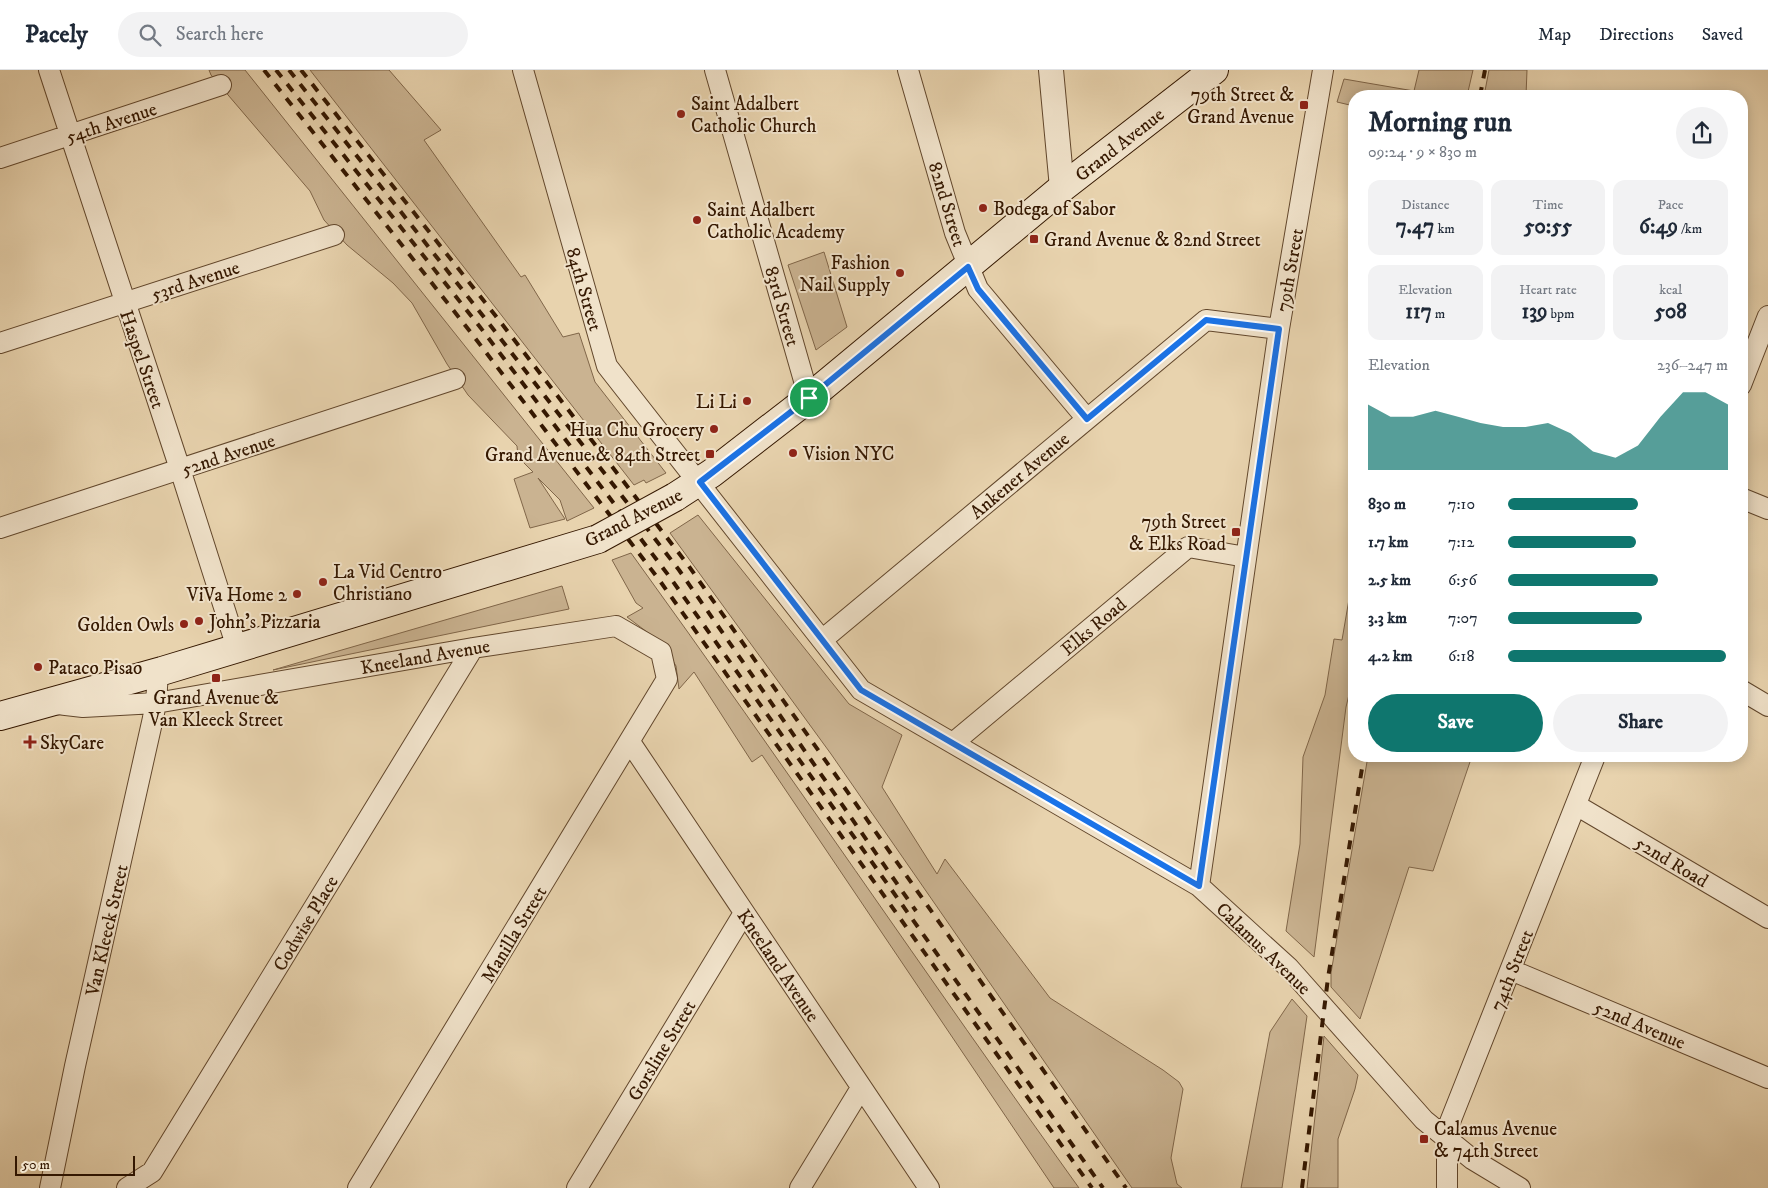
<!DOCTYPE html>
<meta charset="utf-8">
<style>
:root{--surface:#fff;--page:#f2f2f3;--text:#1f2937;--muted:#747a83;--line:#e0e1e3;--accent:#0f766e}
body{margin:0;font-family:"IM FELL DW Pica",serif;background:var(--page);color:var(--text);height:100vh;display:flex;flex-direction:column;font-size:19px;white-space:nowrap}
*{box-sizing:border-box;margin:0}
p{font-size:16px;color:var(--muted)}
.icon{flex:none;width:28px;height:28px;fill:none;stroke:currentColor;stroke-width:2;stroke-linecap:round;stroke-linejoin:round}
.map{position:relative;flex:1;overflow:hidden}
.details{position:absolute;left:1348px;top:20px;width:400px;height:672px;display:flex;flex-direction:column;background:var(--surface);border-radius:20px;box-shadow:0 2px 12px #0003}
.details>*{flex:none}
.scale{position:absolute;left:15px;bottom:12px;width:120px;box-sizing:border-box;padding-left:5px;border:2px solid #351801;border-top:0;font-size:14px;line-height:18px;white-space:nowrap;color:#351801;-webkit-text-stroke:4px #f0e2ca;paint-order:stroke}
.pin{position:absolute;display:grid;place-items:center;width:42px;height:42px;color:#fff;margin:-21px;border:2px solid #fff;border-radius:50%;box-shadow:0 1px 5px #0007}
.round{display:grid;place-items:center;flex:none;width:52px;height:52px;border-radius:26px;background:var(--page)}
.summary{display:flex;align-items:center;justify-content:space-between;height:85px;padding:0 20px}
h1{font-size:28px;font-weight:800;line-height:38px}
.figures{display:grid;grid-template-columns:repeat(3,1fr);gap:8px;height:85px;padding:5px 20px}
.figures div{display:grid;align-content:center;border-radius:12px;background:var(--page);text-align:center}
.figures b{font-size:21px;font-weight:800}
.figures small{font-size:14px;font-weight:400}
.figures p{font-size:14px}
.chart{height:140px;padding:10px 20px}
.chart p{display:flex;justify-content:space-between}
.chart svg{width:100%;height:90px;margin-top:5px;fill:var(--accent);opacity:.7}
.action{display:flex;gap:10px;margin-top:auto;padding:10px 20px}
.action a{flex:1;height:58px;border-radius:30px;background:var(--accent);color:#fff;font-size:20px;font-weight:800;line-height:58px;text-align:center}
.action a+a{background:var(--page);color:var(--text)}
ul{padding:0 20px;list-style:none;font-size:16px}
li{display:grid;grid-template-columns:80px 60px 1fr;align-items:center;height:38px}
li i{height:12px;border-radius:6px;background:var(--accent)}
header{display:flex;align-items:center;gap:30px;box-sizing:border-box;height:70px;padding:0 25px;background:var(--surface);border-bottom:1px solid var(--line)}
header strong{font-size:24px}
nav{display:flex;gap:28px;margin-inline-start:auto;font-size:18px}
.search{width:350px;height:45px;background:var(--page);display:flex;align-items:center;gap:12px;box-sizing:border-box;padding:0 18px;border-radius:28px;color:var(--muted);font-size:19px}
.map>svg:first-child{display:block}
.green{fill:#cab391;stroke:#806649}
.lines{fill:none;stroke-linecap:round;stroke-linejoin:round}
.minor-casing{stroke:#62472c;stroke-width:22}
.tertiary-casing{stroke:#62472c;stroke-width:26}
.secondary-casing{stroke:#351801;stroke-width:30}
.minor{stroke:#f0e2ca;stroke-width:20}
.tertiary{stroke:#f0e2ca;stroke-width:24}
.secondary{stroke:#f0e2ca;stroke-width:28}
.rail{stroke:#351801;stroke-width:4;stroke-dasharray:9 9;stroke-linecap:butt}
.secondary-bridge-casing{stroke:#351801;stroke-width:30;stroke-linecap:butt}
.secondary-bridge{stroke:#f0e2ca;stroke-width:28}
.route-casing{stroke:#fff;stroke-width:10}
.route{stroke:#1a73e8;stroke-width:6}
.poi-dot{fill:#8f2418;stroke:#f0e2ca;stroke-width:2}
.labels{text-anchor:middle;stroke-width:4;stroke-linejoin:round;paint-order:stroke}
.poi-label{font-size:19px;fill:#351801;stroke:#f0e2ca;text-anchor:start}
.street-label{font-size:19px;fill:#351801;stroke:#f0e2ca}
</style>
<header>
<strong>Pacely</strong>
<div class="search"><svg class="icon" aria-label="search" viewBox="0 0 24 24"><circle cx="10" cy="10" r="6"/><path d="M15 15l6 6"/></svg>Search here</div>
<nav><a>Map</a><a>Directions</a><a>Saved</a></nav>
</header>
<div class="map">
<svg width="1768" height="1118" viewBox="0 0 1768 1118">
<rect width="100%" height="100%" fill="#e8d3ae"/>
<filter id="stains"><feTurbulence type="fractalNoise" baseFrequency=".004" numOctaves="4"/><feColorMatrix values="0 0 0 0 .2 0 0 0 0 .09 0 0 0 0 .02 0 0 0 .5 -.17"/></filter>
<radialGradient id="worn" r=".72"><stop offset=".6" stop-color="#630" stop-opacity="0"/><stop offset="1" stop-color="#630" stop-opacity=".3"/></radialGradient>
<path class="green" d="M209,0H245L594,438L567,451L560,430L538,408L565,449L530,458L514,409L533,402L518,387L517,376L468,325L447,294L412,233L393,213L347,175L324,150L310,121L211,5Z
M310,0H389L441,60L424,70L521,207L525,205L563,267L579,263L595,312L666,403L646,413L644,410L634,415Z
M1419,0H1473L1467,26H1354V36L1337,32L1344,9L1414,21Z
M1489,0H1527L1526,26H1484Z
M824,182L847,257L816,280L788,195Z
M698,445L849,634L902,665L882,717L937,804L945,789L1050,928L1163,1000L1179,1012L1183,1019L1171,1088L1177,1114L1182,1118H1132L831,684L670,463Z
M631,483C783,693 928,908 1079,1118H1054L762,685L752,692L694,602L679,619L676,596L663,574L627,547L643,538L636,533L612,490Z
M1354,500V604L1346,637L1314,887L1286,861L1300,774L1303,687L1325,625L1334,569L1342,570Z
M562,516L569,539L273,600Z
M1368,686H1472L1433,801L1409,797L1360,949L1331,917V903Z
M1292,929L1307,946L1282,1118H1241L1270,962Z
M1324,966L1358,1005L1355,1019L1338,1069V1118H1307Z"/>
<g class="lines">
<g class="minor-casing">
<path id="minor" d="M49,0L180,399L237,578
M523,0L607,296L861,620L1199,816L1289,898L1424,1050L1472,1089L1520,1118
M715,0L809,328
M908,0L955,163L978,219L1087,349
M0,88L221,15
M0,273L334,165
M1741,315L1768,246
M1741,428L1768,439
M0,458L455,309
M822,570L1206,250L1279,259
M1741,620L1768,636
M57,634L83,637L156,633L473,578L616,556L661,582L667,609L358,1118
M630,672L929,1118
M953,673L1188,477L1246,487
M1576,735L1768,848
M1199,816L1279,259L1323,0
M1511,900L1768,1008
M50,1118L75,996L153,648L156,633L158,602
M127,1118L152,1102L473,578
M577,1118L744,843
M800,1118L861,1018
M1447,1118V1070L1450,1052L1595,686"/>
</g>
<g class="tertiary-casing">
<path id="tertiary" d="M1051,0L1062,118"/>
</g>
<g class="secondary-casing">
<path id="secondary" d="M675,427L712,403L809,328L1062,118L1214,0
M0,646L162,601L598,469"/>
</g>
<use href="#minor" class="minor"/>
<use href="#tertiary" class="tertiary"/>
<use href="#secondary" class="secondary"/>
<path class="rail" d="M264,0L472,264L660,511L1092,1118
M276,0L480,257L669,506L1103,1118
M289,0L487,251L679,500L916,841
M301,0L495,245L688,495L1126,1118
M1480,26L1485,0
M1302,1118L1328,908L1364,686"/>
<g class="secondary-bridge-casing">
<path id="secondary-bridge" d="M598,469L675,427"/>
</g>
<use href="#secondary-bridge" class="secondary-bridge"/>
</g>
<g class="lines">
<g class="route-casing">
<path id="route" d="M968,197L978,219L1087,349L1206,250L1279,259L1199,816L861,620L700,412L809,328Z"/>
</g>
<use href="#route" class="route"/>
</g>
<g class="poi-dot">
<rect x="1299" y="30" width="10" height="10" rx="2.5"/>
<circle cx="681" cy="44" r="5"/>
<circle cx="983" cy="138" r="5"/>
<circle cx="697" cy="150" r="5"/>
<rect x="1029" y="164" width="10" height="10" rx="2.5"/>
<circle cx="900" cy="203" r="5"/>
<circle cx="747" cy="331" r="5"/>
<circle cx="714" cy="359" r="5"/>
<circle cx="793" cy="383" r="5"/>
<rect x="705" y="379" width="10" height="10" rx="2.5"/>
<rect x="1231" y="457" width="10" height="10" rx="2.5"/>
<circle cx="323" cy="512" r="5"/>
<circle cx="297" cy="524" r="5"/>
<circle cx="199" cy="551" r="5"/>
<circle cx="184" cy="554" r="5"/>
<circle cx="38" cy="597" r="5"/>
<rect x="211" y="603" width="10" height="10" rx="2.5"/>
<path d="M27.5 664.5h5v5h5v5h-5v5h-5v-5h-5v-5h5z"/>
<rect x="1419" y="1064" width="10" height="10" rx="2.5"/>
</g>
<g class="labels">
<g class="poi-label">
<text x="1294" y="31" text-anchor="end">79th Street &amp;<tspan x="1294" dy="22">Grand Avenue</tspan></text>
<text x="691" y="40">Saint Adalbert<tspan x="691" dy="22">Catholic Church</tspan></text>
<text x="993" y="145">Bodega of Sabor</text>
<text x="707" y="146">Saint Adalbert<tspan x="707" dy="22">Catholic Academy</tspan></text>
<text x="1044" y="176">Grand Avenue &amp; 82nd Street</text>
<text x="890" y="199" text-anchor="end">Fashion<tspan x="890" dy="22">Nail Supply</tspan></text>
<text x="737" y="338" text-anchor="end">Li Li</text>
<text x="704" y="366" text-anchor="end">Hua Chu Grocery</text>
<text x="803" y="390">Vision NYC</text>
<text x="700" y="391" text-anchor="end">Grand Avenue &amp; 84th Street</text>
<text x="1226" y="458" text-anchor="end">79th Street<tspan x="1226" dy="22">&amp; Elks Road</tspan></text>
<text x="333" y="508">La Vid Centro<tspan x="333" dy="22">Christiano</tspan></text>
<text x="287" y="531" text-anchor="end">ViVa Home 2</text>
<text x="209" y="558">John's Pizzaria</text>
<text x="174" y="561" text-anchor="end">Golden Owls</text>
<text x="48" y="604">Pataco Pisao</text>
<text x="216" y="634" text-anchor="middle">Grand Avenue &amp;<tspan x="216" dy="22">Van Kleeck Street</tspan></text>
<text x="40" y="679">SkyCare</text>
<text x="1434" y="1065">Calamus Avenue<tspan x="1434" dy="22">&amp; 74th Street</tspan></text>
</g>
<g class="street-label">
<text transform="translate(111 52) rotate(-18)" y="7">54th Avenue</text>
<text transform="translate(1119 74) rotate(-38)" y="7">Grand Avenue</text>
<text transform="translate(948 134) rotate(73)" y="7">82nd Street</text>
<text transform="translate(1289 200) rotate(-80)" y="7">79th Street</text>
<text transform="translate(195 210) rotate(-18)" y="7">53rd Avenue</text>
<text transform="translate(585 219) rotate(74)" y="7">84th Street</text>
<text transform="translate(783 236) rotate(74)" y="7">83rd Street</text>
<text transform="translate(143 289) rotate(71)" y="7">Haspel Street</text>
<text transform="translate(228 384) rotate(-18)" y="7">52nd Avenue</text>
<text transform="translate(1019 405) rotate(-40)" y="7">Ankener Avenue</text>
<text transform="translate(633 447) rotate(-27)" y="7">Grand Avenue</text>
<text transform="translate(1093 556) rotate(-40)" y="7">Elks Road</text>
<text transform="translate(425 586) rotate(-10)" y="7">Kneeland Avenue</text>
<text transform="translate(1672 791) rotate(31)" y="7">52nd Road</text>
<text transform="translate(305 853) rotate(-59)" y="7">Codwise Place</text>
<text transform="translate(106 860) rotate(-77)" y="7">Van Kleeck Street</text>
<text transform="translate(513 864) rotate(-59)" y="7">Manilla Street</text>
<text transform="translate(1264 878) rotate(44)" y="7">Calamus Avenue</text>
<text transform="translate(779 895) rotate(56)" y="7">Kneeland Avenue</text>
<text transform="translate(1511 900) rotate(-68)" y="7">74th Street</text>
<text transform="translate(1640 954) rotate(23)" y="7">52nd Avenue</text>
<text transform="translate(661 980) rotate(-59)" y="7">Gorsline Street</text>
</g>
</g>
<rect width="100%" height="100%" filter="url(#stains)"/>
<rect width="100%" height="100%" fill="url(#worn)"/>
</svg>
<div class="scale">50 m</div>
<div class="pin" style="left:809px;top:328px;background:#1e9e55"><svg class="icon" aria-label="arrive" viewBox="0 0 24 24"><path d="M6 21V4h12l-3 4 3 4H6"/></svg></div>
<section class="details">
<div class="summary"><div><h1>Morning run</h1><p>09:24 · 9 × 830 m</p></div><a class="round"><svg class="icon" aria-label="share" viewBox="0 0 24 24"><path d="M12 15V3M7 8l5-5 5 5M5 13v7h14v-7"/></svg></a></div>
<div class="figures">
<div><p>Distance</p><b>7.47<small> km</small></b></div>
<div><p>Time</p><b>50:55</b></div>
<div><p>Pace</p><b>6:49<small> /km</small></b></div>
</div>
<div class="figures">
<div><p>Elevation</p><b>117<small> m</small></b></div>
<div><p>Heart rate</p><b>139<small> bpm</small></b></div>
<div><p>kcal</p><b>508</b></div>
</div>
<div class="chart"><p><span>Elevation</span>236–247 m</p>
<svg viewBox="0 0 160 44" preserveAspectRatio="none"><path d="M0 44V12L10 18L20 18L30 15L40 18L50 21L60 23L70 23L80 21L90 26L100 35L110 38L120 32L130 18L140 6L150 6L160 12V44z"/></svg>
</div>
<ul>
<li><b>830 m</b>7:10<i style="width:59%"></i></li>
<li><b>1.7 km</b>7:12<i style="width:58%"></i></li>
<li><b>2.5 km</b>6:56<i style="width:68%"></i></li>
<li><b>3.3 km</b>7:07<i style="width:61%"></i></li>
<li><b>4.2 km</b>6:18<i style="width:99%"></i></li>
</ul>
<div class="action"><a>Save</a><a>Share</a></div>
</section>
</div>
